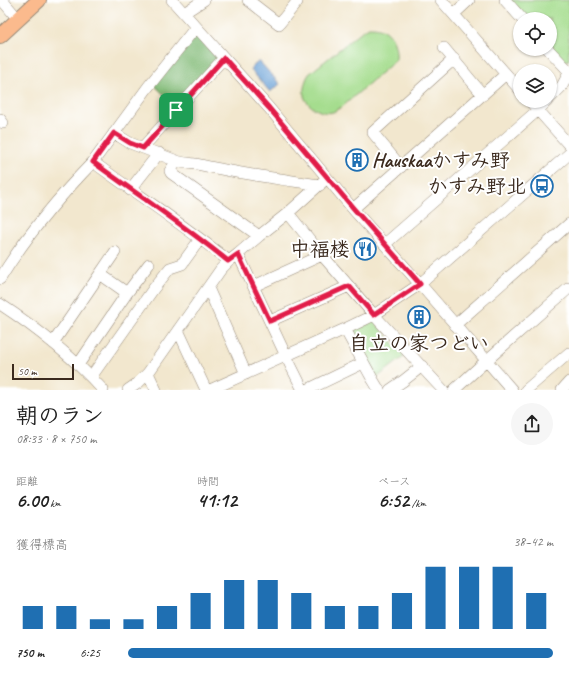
<!DOCTYPE html>
<html lang="ja">
<meta charset="utf-8">
<style>
:root{--surface:#fff;--page:#f6f6f6;--text:#222;--muted:#767676;--accent:#1f6fb2}
body{margin:0;font-family:Caveat,"Klee One",sans-serif;background:var(--page);color:var(--text);height:100vh;display:flex;flex-direction:column;font-size:15px;white-space:nowrap}
*{box-sizing:border-box;margin:0}
p{font-size:13px;color:var(--muted)}
.icon{flex:none;width:22px;height:22px;fill:none;stroke:currentColor;stroke-width:2;stroke-linecap:round;stroke-linejoin:round}
.map{position:relative;height:390px;overflow:hidden}
.sheet{display:flex;flex-direction:column;background:var(--surface);flex:1}
.sheet>*{flex:none}
.controls{position:absolute;left:513px;top:12px;display:grid;gap:8px}
.controls a{display:grid;place-items:center;width:44px;height:44px;border-radius:50%;background:var(--surface);box-shadow:0 1px 3px #0004;font-size:20px}
.scale{position:absolute;left:12px;bottom:10px;width:62px;box-sizing:border-box;padding-left:4px;border:2px solid #3b2a1e;border-top:0;font-size:11px;line-height:14px;white-space:nowrap;color:#3b2a1e;-webkit-text-stroke:3px #fff;paint-order:stroke}
.pin{position:absolute;display:grid;place-items:center;width:34px;height:34px;color:#fff;margin:-17px;border-radius:8px;box-shadow:0 2px 6px #0006}
.round{display:grid;place-items:center;flex:none;width:42px;height:42px;border-radius:21px;background:var(--page)}
.head{display:flex;align-items:center;justify-content:space-between;height:68px;padding:0 16px}
h1{font-size:22px;font-weight:800;line-height:30px}
.figures{display:grid;grid-template-columns:repeat(3,1fr);gap:6px;height:68px;padding:4px 16px}
.figures div{display:grid;align-content:center}
.figures b{font-size:20px;font-weight:800}
.figures small{font-size:11px;font-weight:400}
.figures p{font-size:11px}
.chart{height:112px;padding:8px 16px}
.chart p{display:flex;justify-content:space-between}
.chart svg{width:100%;height:72px;margin-top:4px;stroke:var(--accent);stroke-width:6}
ul{padding:0 16px;list-style:none;font-size:13px}
li{display:grid;grid-template-columns:64px 48px 1fr;align-items:center;height:30px}
li i{height:10px;border-radius:5px;background:var(--accent)}
.map>svg:first-child{display:block}
.green{fill:#a5dd8e;stroke:#708456}
.forest{fill:#84bc79;stroke:#60734c}
.water{fill:#669fd5;stroke:#50647a}
.lines{fill:none;stroke-linecap:round;stroke-linejoin:round}
.minor-casing{stroke:#968876;stroke-width:12}
.major-casing{stroke:#968876;stroke-width:16}
.minor{stroke:#fff;stroke-width:11}
.major{stroke:#fbba8d;stroke-width:14}
.route-casing{stroke:#fff;stroke-width:8}
.route{stroke:#e11d48;stroke-width:5}
.labels{text-anchor:middle;stroke-width:4;stroke-linejoin:round;paint-order:stroke}
.poi-label{font-size:20px;font-weight:bold;fill:#3b2a1e;stroke:#fff;text-anchor:end}
</style>
<div class="map">
<svg width="569" height="390" viewBox="0 0 569 390">
<rect width="100%" height="100%" fill="#fff"/>
<filter id="ink" filterUnits="userSpaceOnUse"><feTurbulence type="fractalNoise" baseFrequency=".025" numOctaves="2"/><feDisplacementMap in="SourceGraphic" scale="8" xChannelSelector="R" yChannelSelector="G"/><feConvolveMatrix kernelMatrix="1 2 1 2 8 2 1 2 1" color-interpolation-filters="sRGB"/></filter>
<filter id="wash" filterUnits="userSpaceOnUse"><feTurbulence type="fractalNoise" baseFrequency=".012" numOctaves="4" result="noise"/><feDisplacementMap in="SourceGraphic" scale="16" xChannelSelector="R" yChannelSelector="G"/><feGaussianBlur stdDeviation="0.9" result="paint"/><feColorMatrix in="noise" values="0 0 0 0 0 0 0 0 0 0 0 0 0 0 0 0 0 1.4 0 .05"/><feComposite in="paint" operator="in"/></filter>
<g filter="url(#wash)">
<rect width="100%" height="100%" fill="#f2e7ce"/>
<path class="green" d="M510,0H569V60L564,61L550,45V19H527Z
M369,27C372,27 376,27 379,28C393,32 397,47 396,60L342,107C339,108 336,111 333,112C323,115 307,107 304,96C303,89 305,80 309,74L362,31Z
M374,321L405,356L375,379L352,331Z"/>
<path class="forest" d="M195,33L219,60L176,106L154,85Z"/>
<path class="water" d="M259,61L280,84L270,92L250,69Z"/>
</g>
<g filter="url(#ink)">
<g class="lines">
<g class="minor-casing">
<path id="minor" d="M2,0L18,19
M172,0L269,108L353,209L420,284L512,390
M248,0L279,24L297,2L296,0
M441,0L520,90
M505,0L522,19
M184,13L204,0
M454,14L469,0
M444,48L483,95
M548,49L565,67L569,71
M550,98L562,86L569,73
M530,101L569,145
M0,119L3,123
M114,133L130,143L177,161
M143,147L224,58
M93,162L148,87L196,27
M401,167L373,133V132L454,59
M130,190L159,153
M353,209L506,74
M288,213L322,255L374,315L443,390
M259,236L171,173L170,171L177,161C185,164 193,163 201,165C240,174 280,179 320,185
M385,244L538,110L547,101
M238,254L286,356L303,390
M100,274L115,252
M0,279C26,236 58,198 93,162C138,195 185,226 229,261
M254,286L322,255
M208,288L246,374
M127,293L149,264
M0,304C38,329 73,357 103,390
M270,321L349,286
M455,325L569,224
M345,329L373,380L379,390
M178,330L206,390
M53,343L100,274L127,293L78,365
M148,373L156,390
M91,377L154,288L170,268L182,264L200,239
M128,390L138,383L148,373L221,269L229,261L238,254L259,236L288,213L327,178
M210,390L345,329L374,315L420,284L569,154
M307,390L363,363
M390,390L403,381L422,366
M454,390L486,361L569,288
M526,390L569,353
M562,390L569,382"/>
</g>
<g class="major-casing">
<path id="major" d="M0,36L39,0"/>
</g>
<use href="#minor" class="minor"/>
<use href="#major" class="major"/>
</g>
</g>
<g class="lines" filter="url(#ink)">
<g class="route-casing">
<path id="route" d="M224,58L269,108L354,209L420,284L374,315L349,286L270,321L238,254L228,261C185,226 138,195 93,162L114,133L130,143L143,148Z"/>
</g>
<use href="#route" class="route"/>
</g>
<defs>
<g id="building-ring" transform="scale(1.15)"><circle r="9.5" fill="#fff" stroke="#1f6fb2" stroke-width="1.5"/><path d="M-4-6H4V6H1V3H-1V6H-4ZM-2.5-4.3h1.7v1.8h-1.7ZM.8-4.3h1.7v1.8H.8ZM-2.5-1h1.7V.8h-1.7ZM.8-1h1.7V.8H.8Z" fill="#1f6fb2"/></g>
<g id="bus-ring" transform="scale(1.15)"><circle r="9.5" fill="#fff" stroke="#1f6fb2" stroke-width="1.5"/><path d="M-5-6H5V4H4V6H2V4H-2V6H-4V4H-5ZM-3.5-4V0h7V-4ZM-3.5 1.2v1.5H-2V1.2ZM2 1.2v1.5H3.5V1.2Z" fill="#1f6fb2"/></g>
<g id="restaurant-ring" transform="scale(1.15)"><circle r="9.5" fill="#fff" stroke="#1f6fb2" stroke-width="1.5"/><path d="M-5-6h1v4h1v-4h1v4h1v-4h1v5L-1.5 .5V6h-2V.5L-5-1ZM5-6V6H3V1.5H1.5Q1.5-4 5-6Z" fill="#1f6fb2"/></g>
</defs>
<g fill-rule="evenodd">
<use href="#building-ring" x="357" y="160"/>
<use href="#bus-ring" x="542" y="186"/>
<use href="#restaurant-ring" x="365" y="249"/>
<use href="#building-ring" x="419" y="317"/>
</g>
<g class="labels">
<g class="poi-label">
<text x="372" y="167" text-anchor="start">Hauskaaかすみ野</text>
<text x="526" y="193">かすみ野北</text>
<text x="350" y="256">中福楼</text>
<text x="419" y="350" text-anchor="middle">自立の家つどい</text>
</g>
</g>
</svg>
<div class="controls">
<a><svg class="icon" aria-label="locate" viewBox="0 0 24 24"><circle cx="12" cy="12" r="6"/><path d="M12 2v4M12 18v4M2 12h4M18 12h4"/></svg></a>
<a><svg class="icon" aria-label="layers" viewBox="0 0 24 24"><path d="M12 4l9 5-9 5-9-5zM3 14l9 5 9-5"/></svg></a>
</div>
<div class="scale">50 m</div>
<div class="pin" style="left:176px;top:110px;background:#1e9e55"><svg class="icon" aria-label="arrive" viewBox="0 0 24 24"><path d="M6 21V4h12l-3 4 3 4H6"/></svg></div>
</div>
<section class="sheet">
<div class="head"><div><h1>朝のラン</h1><p>08:33 · 8 × 750 m</p></div><a class="round"><svg class="icon" aria-label="share" viewBox="0 0 24 24"><path d="M12 15V3M7 8l5-5 5 5M5 13v7h14v-7"/></svg></a></div>
<div class="figures">
<div><p>距離</p><b>6.00<small> km</small></b></div>
<div><p>時間</p><b>41:12</b></div>
<div><p>ペース</p><b>6:52<small> /km</small></b></div>
</div>
<div class="chart"><p><span>獲得標高</span>38–42 m</p>
<svg viewBox="0 0 160 44" preserveAspectRatio="none"><path d="M5 44V30M15 44V30M25 44V38M35 44V38M45 44V30M55 44V22M65 44V14M75 44V14M85 44V22M95 44V30M105 44V30M115 44V22M125 44V6M135 44V6M145 44V6M155 44V22"/></svg>
</div>
<ul>
<li><b>750 m</b>6:25<i style="width:100%"></i></li>
</ul>
</section>
